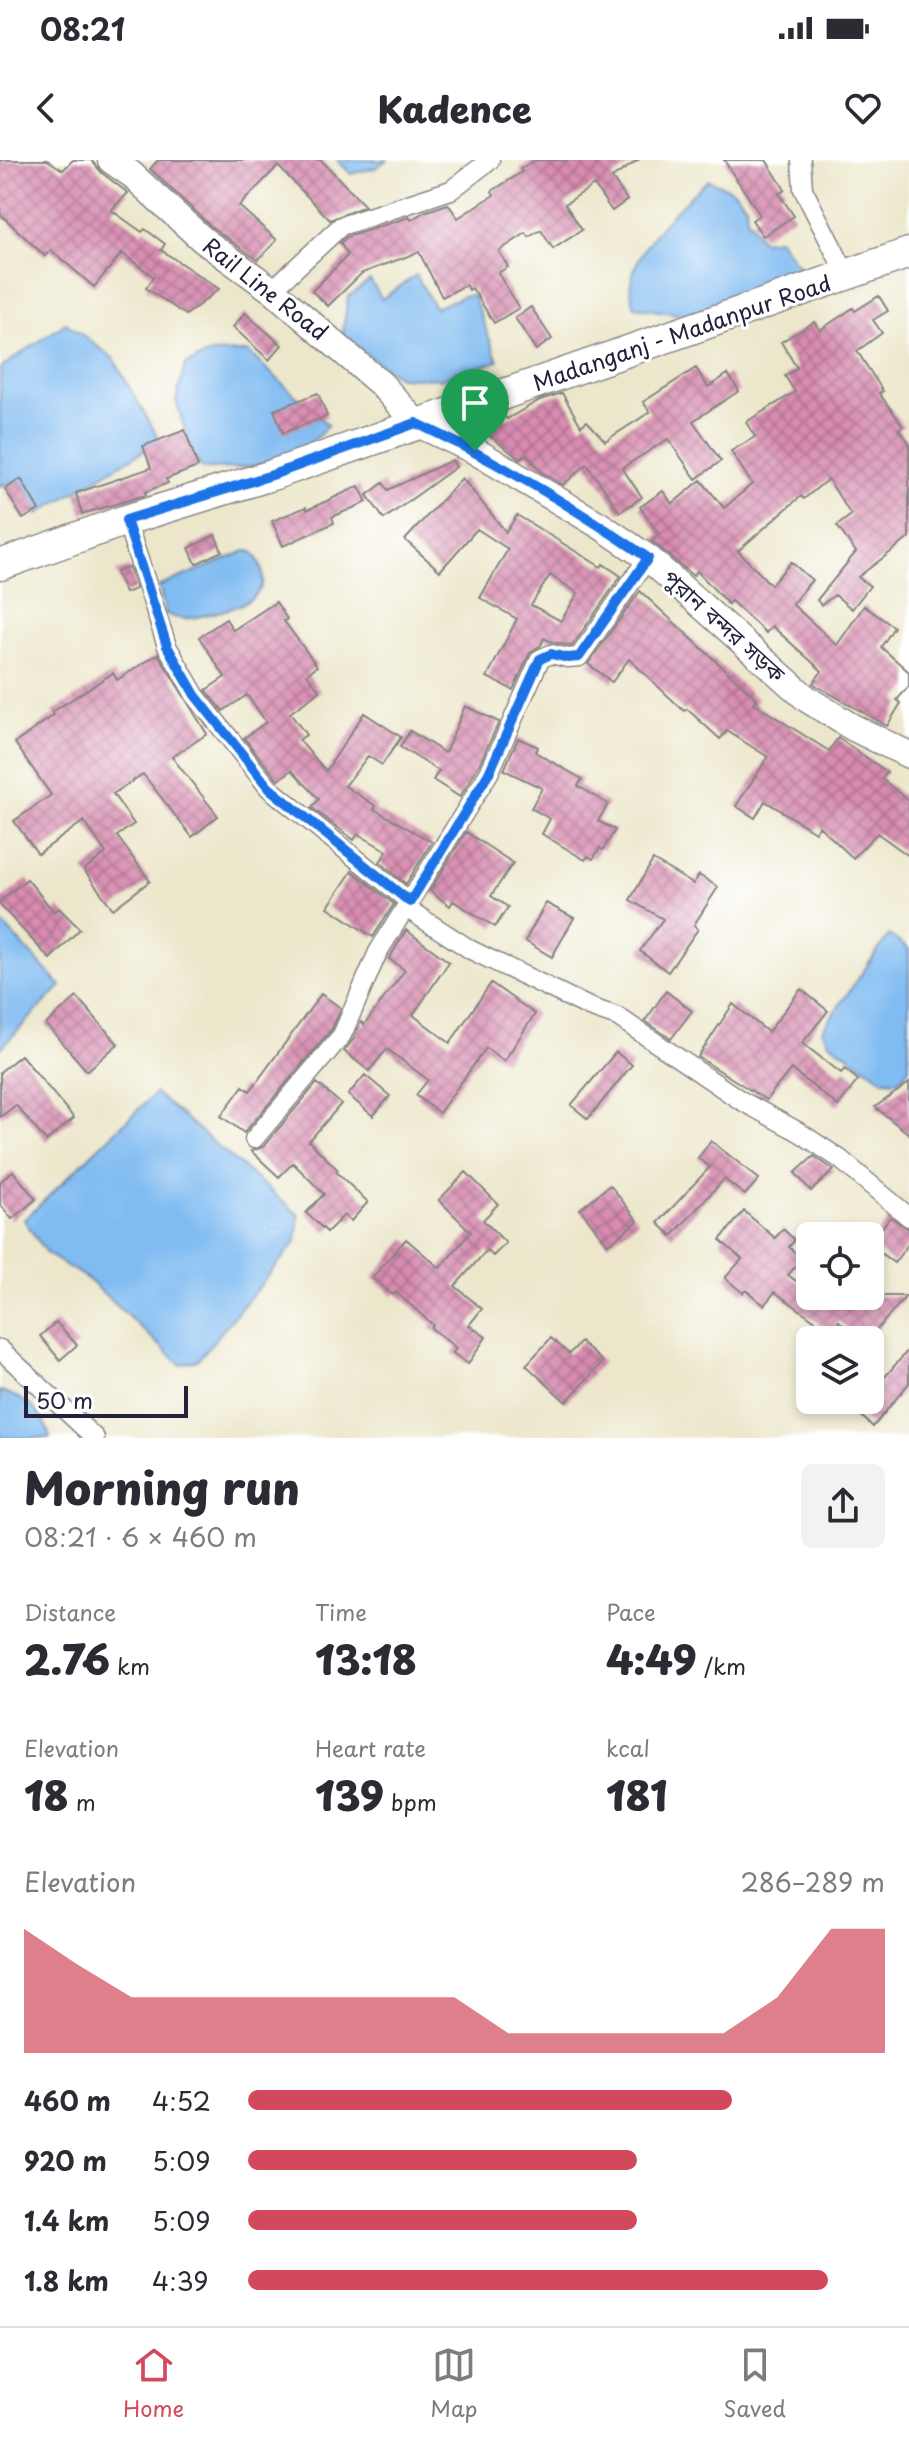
<!DOCTYPE html>
<meta charset="utf-8">
<style>
:root{--surface:#fff;--page:#f2f2f3;--text:#2b2b33;--muted:#7c7c81;--line:#e1e1e2;--accent:#d1495b}
body{margin:0;font-family:"Playpen Sans","Noto Sans Bengali",sans-serif;background:var(--page);color:var(--text);height:100vh;display:flex;flex-direction:column;font-size:30px;white-space:nowrap}
*{box-sizing:border-box;margin:0}
p{font-size:26px;color:var(--muted)}
.icon{flex:none;width:44px;height:44px;fill:none;stroke:currentColor;stroke-width:2;stroke-linecap:round;stroke-linejoin:round}
.map{position:relative;height:1278px;overflow:hidden}
.sheet{display:flex;flex-direction:column;background:var(--surface);flex:1}
.sheet>*{flex:none}
.fabs{position:absolute;left:796px;top:1062px;display:grid;gap:16px}
.fabs a{display:grid;place-items:center;width:88px;height:88px;border-radius:12px;background:var(--surface);box-shadow:0 4px 12px #0003;font-size:40px}
.scale{position:absolute;left:24px;bottom:20px;width:164px;box-sizing:border-box;padding-left:8px;border:4px solid #22223b;border-top:0;font-size:22px;line-height:28px;white-space:nowrap;color:#22223b;-webkit-text-stroke:6px #fff;paint-order:stroke}
.pin{position:absolute;display:grid;place-items:center;width:68px;height:68px;color:#fff;margin:-82px -34px;border-radius:50% 50% 50% 0;rotate:-45deg;box-shadow:0 0 8px #0007}
.pin .icon{rotate:45deg}
.round{display:grid;place-items:center;flex:none;width:84px;height:84px;border-radius:12px;background:var(--page)}
.headline{display:flex;align-items:center;justify-content:space-between;height:136px;padding:0 24px}
h1{font-size:44px;font-weight:800;line-height:60px}
.figures{display:grid;grid-template-columns:repeat(3,1fr);gap:12px;height:136px;padding:8px 24px}
.figures div{display:grid;align-content:center}
.figures b{font-size:40px;font-weight:800}
.figures small{font-size:22px;font-weight:400}
.figures p{font-size:22px}
.chart{height:224px;padding:16px 24px}
.chart p{display:flex;justify-content:space-between}
.chart svg{width:100%;height:144px;margin-top:8px;fill:var(--accent);opacity:.7}
ul{padding:0 24px;list-style:none;font-size:26px}
li{display:grid;grid-template-columns:128px 96px 1fr;align-items:center;height:60px}
li i{height:20px;border-radius:10px;background:var(--accent)}
.status{display:flex;justify-content:space-between;align-items:center;height:56px;padding:0 40px;background:var(--surface);direction:ltr}
.status svg{height:22px;fill:currentColor}
header{display:flex;justify-content:space-between;align-items:center;height:104px;padding:0 24px;background:var(--surface);font-size:36px;font-weight:800}
.tabs{display:flex;justify-content:space-around;align-items:center;height:112px;border-top:2px solid var(--line);background:var(--surface);font-size:22px;color:var(--muted)}
.tabs a{display:grid;justify-items:center;gap:4px}
.tabs .selected{color:var(--accent)}
.map>svg:first-child{display:block}
.water{fill:#80bbf1;stroke:#516e96;stroke-width:2}
.building{fill:url(#building-cross-hatch);fill-rule:evenodd}
.lines{fill:none;stroke-linecap:round;stroke-linejoin:round}
.street-casing{stroke:#878483;stroke-width:21}
.secondary-casing{stroke:#878483;stroke-width:29}
.primary-casing{stroke:#878483;stroke-width:33}
.street{stroke:#fff;stroke-width:18}
.secondary{stroke:#fff;stroke-width:26}
.primary{stroke:#fff;stroke-width:30}
.route-casing{stroke:#fff;stroke-width:16}
.route{stroke:#1a73e8;stroke-width:10}
.labels{text-anchor:middle;stroke-width:6;stroke-linejoin:round;paint-order:stroke}
.street-label{font-size:22px;fill:#22223b;stroke:#fff}
</style>
<div class="status"><b>08:21</b><svg viewBox="0 0 49 12"><path d="M0 12V9h3v3zM5 12V6h3v6zM10 12V3h3v9zM15 12V0h3v12zM26 1h20v11H26zM47 4h2v5h-2z"/></svg></div>
<header><svg class="icon" aria-label="back" viewBox="0 0 24 24"><path d="M15 5l-7 7 7 7"/></svg>Kadence<svg class="icon" aria-label="heart" viewBox="0 0 24 24"><path d="M12 20l-8-8c-3-5 5-10 8-4 3-6 11-1 8 4z"/></svg></header>
<div class="map">
<svg width="909" height="1278" viewBox="0 0 909 1278">
<defs>
<pattern id="building-cross-hatch" width="8" height="8" patternUnits="userSpaceOnUse" patternTransform="scale(2)"><rect width="8" height="8" fill="#d88cb0"/><path d="M0 0l8 8M0 8l8-8" fill="none" stroke="#af7290"/></pattern>
</defs>
<rect width="100%" height="100%" fill="#fff"/>
<filter id="ink" filterUnits="userSpaceOnUse"><feTurbulence type="fractalNoise" baseFrequency=".0125" numOctaves="2"/><feDisplacementMap in="SourceGraphic" scale="16" xChannelSelector="R" yChannelSelector="G"/><feConvolveMatrix kernelMatrix="1 2 1 2 8 2 1 2 1" color-interpolation-filters="sRGB"/></filter>
<filter id="wash" filterUnits="userSpaceOnUse"><feTurbulence type="fractalNoise" baseFrequency=".006" numOctaves="4" result="noise"/><feDisplacementMap in="SourceGraphic" scale="32" xChannelSelector="R" yChannelSelector="G"/><feGaussianBlur stdDeviation="1.8" result="paint"/><feColorMatrix in="noise" values="0 0 0 0 0 0 0 0 0 0 0 0 0 0 0 0 0 1.4 0 .05"/><feComposite in="paint" operator="in"/></filter>
<g filter="url(#wash)">
<rect width="100%" height="100%" fill="#ece7cb"/>
<path class="water" d="M337,0H387L375,8L351,14Z
M708,20L734,31L746,45L747,58L762,81L778,79L805,115L759,137L684,155L635,147C633,139 629,130 631,122C638,83 679,46 708,20Z
M416,115L435,148L463,136L473,135L498,201L440,219L399,217L342,178L348,137L370,120L382,139Z
M66,163L113,198L160,281L38,354L13,323L0,326V208Z
M248,192L328,265C297,305 250,309 203,309L193,296L176,241L185,205L211,193Z
M246,391L253,392C280,431 247,446 213,453C197,457 180,463 165,453L159,426Z
M0,761L61,826L0,889Z
M889,775L909,789V908L899,921L884,920L829,882L822,870Z
M155,933L299,1055L296,1082L198,1200L181,1205L89,1120L46,1093L24,1060Z
M0,1231C25,1238 44,1251 50,1278H0Z"/>
<g id="blocks">
<path class="building" d="M0,0H47L63,10L73,0H91L102,13L128,33L111,50L142,72L145,69L165,84L161,90L219,129L186,155L146,128L154,117L122,93L94,127L51,90L45,96L0,54Z
M158,0H321L365,46L330,60L278,6L239,46L277,80L258,100L213,68L150,9Z
M535,0H638L612,18L627,40L612,51L594,25L565,44L582,70L553,89L541,70L529,77L526,73L499,91L508,107L498,113L519,148L494,163L472,128L469,130L466,125L442,137L419,92L362,113L328,146L312,131L348,95L340,83L347,77L409,57L411,60L424,52L448,44L458,58L494,35L492,31L522,12L520,9Z
M724,0H766L785,30L779,34L794,56L763,76L752,60L760,55Z
M879,136L888,151L873,160L882,173L857,191L883,231L879,233L903,266L898,269L909,282V378L858,417L870,426L852,449L835,435L821,445L817,440L856,392L837,366L851,355L828,319L804,339L801,336L738,391L771,425L791,402L812,420L792,444L837,485L864,446L894,467L881,487L909,512V526L897,540L901,543L887,566L817,526L813,523L822,511L772,466L766,473L731,441L728,444L697,411L693,416L652,381L659,374L640,347L663,331L672,344L701,320L724,348L752,324L731,291L755,277L746,262L795,232L785,216L797,208L781,182L814,162L820,170L853,148L855,151Z
M531,147L552,179L536,190L515,158Z
M245,153L282,185L269,200L233,167Z
M696,208L708,227L728,214L739,231L693,261L721,301L696,319L668,279L622,308L642,337L620,352L587,304L563,325L542,312L526,294L520,299L478,267L502,254L507,259L540,240L562,233L581,266L587,261L605,281L650,252L643,242Z
M318,233L327,256L283,273L274,250Z
M185,270L198,307L166,319L168,323L145,332L146,335L82,354L76,333L151,308L143,286Z
M452,300L456,307L384,359L367,335L383,323L388,330Z
M462,318L506,372L517,355L601,407L603,404L621,416L572,486L552,482L544,478L541,485L530,493L513,530L487,517L517,459L480,438L508,389L477,369L440,411L405,380ZM550,415L578,433L561,461L531,445Z
M21,319L39,350L23,359L5,329Z
M359,326L367,342L332,357L334,363L283,386L272,361L306,347L307,350Z
M215,375L222,391L196,404L189,388Z
M129,407L136,429L125,433L116,412Z
M640,431L757,539L753,543L829,591L838,578L887,612L882,619L909,641V696L877,673L853,698L819,666L815,672L765,641L755,658L736,646L768,597L727,571L720,579L687,549L684,551L629,499L612,522L588,504Z
M276,442L287,459L284,461L317,506L307,514L320,531L290,553L306,575L299,580L326,611L364,553L401,577L382,605L368,596L345,626L376,646L374,649L432,682L406,724L380,702L387,691L358,674L354,680L312,648L319,639L292,610L278,620L244,578L266,562L247,535L223,551L206,530L225,517L199,477L226,459L233,470Z
M158,494L207,574L172,597L218,656L192,677L143,614L113,634L134,664L117,676L150,721L113,749L84,710L106,693L84,661L38,694L14,661L51,635L15,583L54,555L52,552L113,513L117,520Z
M465,546L499,562L478,607L460,637L433,620L439,611L400,587L410,571L445,593Z
M518,578L538,587L535,592L582,619L578,626L608,644L598,661L615,670L603,690L600,688L593,699L588,696L585,700L542,674L550,659L531,648L542,628L504,610Z
M466,672L513,703L491,736L508,747L495,767L453,741L450,746L430,731Z
M653,700L693,724L699,715L718,727L694,765L698,769L668,812L640,791L663,759L630,740Z
M352,711L394,744L373,777L328,747Z
M27,719L54,752L59,748L80,769L50,799L0,745V741Z
M546,743L574,758L552,797L525,781Z
M406,770L449,802L413,855L450,883L491,823L535,854L504,901L486,888L439,953L416,935L428,920L387,889L369,911L344,891L353,880L361,862L364,865L405,810L389,799Z
M801,829L828,851L802,883L841,913L845,909L858,920L838,946L791,909L766,940L698,897L733,844L768,872Z
M666,831L692,851L671,879L645,861Z
M321,834L341,848L332,869L244,973L221,956L243,926L250,931Z
M77,837L118,884L87,911L46,864Z
M616,892L632,905L588,959L571,945Z
M21,895L74,958L46,981L16,945L0,957V912Z
M365,915L390,936L373,956L348,935Z
M317,923L341,944L309,981L338,1010L336,1012L368,1042L351,1061L344,1055L327,1072L306,1053L324,1034L293,1003L279,1017L251,991L263,987Z
M909,923V974L875,947Z
M711,981L759,1019L745,1035L724,1019L672,1076L658,1063L710,1007L698,998Z
M814,996L834,1010L811,1031L795,1013Z
M13,1011L36,1039L12,1059L0,1044V1022Z
M466,1012L498,1044L483,1060L506,1083L493,1096L487,1090L455,1126L482,1149L469,1165L486,1177L468,1204L453,1193L456,1188L431,1168L433,1165L396,1132L393,1135L372,1118L406,1079L440,1108L471,1072L439,1040Z
M610,1025L638,1061L608,1084L580,1049Z
M744,1051L775,1078L783,1069L795,1080L789,1087L802,1099L788,1115L810,1131V1136H906L868,1180H862L839,1161L831,1172L775,1132L764,1145L746,1130L743,1133L725,1118L742,1099L720,1080Z
M890,1057L909,1069V1083L894,1103L870,1085Z
M56,1162L77,1185L60,1200L40,1176Z
M551,1178L569,1194L581,1182L603,1202L566,1242L526,1205Z
M909,1189V1223L873,1267L855,1250L864,1240H870V1234Z"/>
</g>
</g>
<g filter="url(#ink)">
<use href="#blocks" fill-opacity="0" stroke="#878483" stroke-width="2"/>
<g class="lines">
<g class="street-casing">
<path id="street" d="M801,0L803,29L847,116
M272,130L341,66L451,30L490,0
M126,360L167,486L195,535L269,628L410,742
M406,748L471,790L589,847L618,857L740,940L799,972L840,999L909,1057
M254,979L342,875L378,792L489,613L540,499L551,494L568,498L579,497L648,398
M0,1189L95,1278"/>
</g>
<g class="secondary-casing">
<path id="secondary" d="M111,0L131,14L203,80L272,130L381,224L416,263L475,291L601,366L648,398L807,539L852,567L909,595"/>
</g>
<g class="primary-casing">
<path id="primary" d="M0,405L126,360L272,315L909,93"/>
</g>
<use href="#street" class="street"/>
<use href="#secondary" class="secondary"/>
<use href="#primary" class="primary"/>
</g>
</g>
<g class="lines" filter="url(#ink)">
<g class="route-casing">
<path id="route" d="M416,263C497,301 574,347 648,398L579,497L568,498L551,494L540,499L489,613L410,742L269,628L195,535L167,486L126,360L272,315Z"/>
</g>
<use href="#route" class="route"/>
</g>
<g class="labels">
<g class="street-label">
<text transform="translate(265 129) rotate(38)" y="8">Rail Line Road</text>
<text transform="translate(682 173) rotate(-19)" y="8">Madanganj - Madanpur Road</text>
<text transform="translate(724 466) rotate(42)" y="8">পুরান বন্দর সড়ক</text>
</g>
</g>
</svg>
<div class="fabs">
<a><svg class="icon" aria-label="locate" viewBox="0 0 24 24"><circle cx="12" cy="12" r="6"/><path d="M12 2v4M12 18v4M2 12h4M18 12h4"/></svg></a>
<a><svg class="icon" aria-label="layers" viewBox="0 0 24 24"><path d="M12 4l9 5-9 5-9-5zM3 14l9 5 9-5"/></svg></a>
</div>
<div class="scale">50 m</div>
<div class="pin" style="left:475px;top:291px;background:#1e9e55"><svg class="icon" aria-label="arrive" viewBox="0 0 24 24"><path d="M6 21V4h12l-3 4 3 4H6"/></svg></div>
</div>
<section class="sheet">
<div class="headline"><div><h1>Morning run</h1><p>08:21 · 6 × 460 m</p></div><a class="round"><svg class="icon" aria-label="share" viewBox="0 0 24 24"><path d="M12 15V3M7 8l5-5 5 5M5 13v7h14v-7"/></svg></a></div>
<div class="figures">
<div><p>Distance</p><b>2.76<small> km</small></b></div>
<div><p>Time</p><b>13:18</b></div>
<div><p>Pace</p><b>4:49<small> /km</small></b></div>
</div>
<div class="figures">
<div><p>Elevation</p><b>18<small> m</small></b></div>
<div><p>Heart rate</p><b>139<small> bpm</small></b></div>
<div><p>kcal</p><b>181</b></div>
</div>
<div class="chart"><p><span>Elevation</span>286–289 m</p>
<svg viewBox="0 0 160 44" preserveAspectRatio="none"><path d="M0 44V6L10 17L20 27L30 27L40 27L50 27L60 27L70 27L80 27L90 38L100 38L110 38L120 38L130 38L140 27L150 6L160 6V44z"/></svg>
</div>
<ul>
<li><b>460 m</b>4:52<i style="width:76%"></i></li>
<li><b>920 m</b>5:09<i style="width:61%"></i></li>
<li><b>1.4 km</b>5:09<i style="width:61%"></i></li>
<li><b>1.8 km</b>4:39<i style="width:91%"></i></li>
</ul>
</section>
<nav class="tabs">
<a class="selected"><svg class="icon" aria-label="home" viewBox="0 0 24 24"><path d="M3 11l9-7 9 7M6 9v11h12V9"/></svg>Home</a>
<a><svg class="icon" aria-label="map" viewBox="0 0 24 24"><path d="M3 6l6-2 6 2 6-2v14l-6 2-6-2-6 2zM9 4v14M15 6v14"/></svg>Map</a>
<a><svg class="icon" aria-label="saved" viewBox="0 0 24 24"><path d="M7 4h10v16l-5-4-5 4z"/></svg>Saved</a>
</nav>
